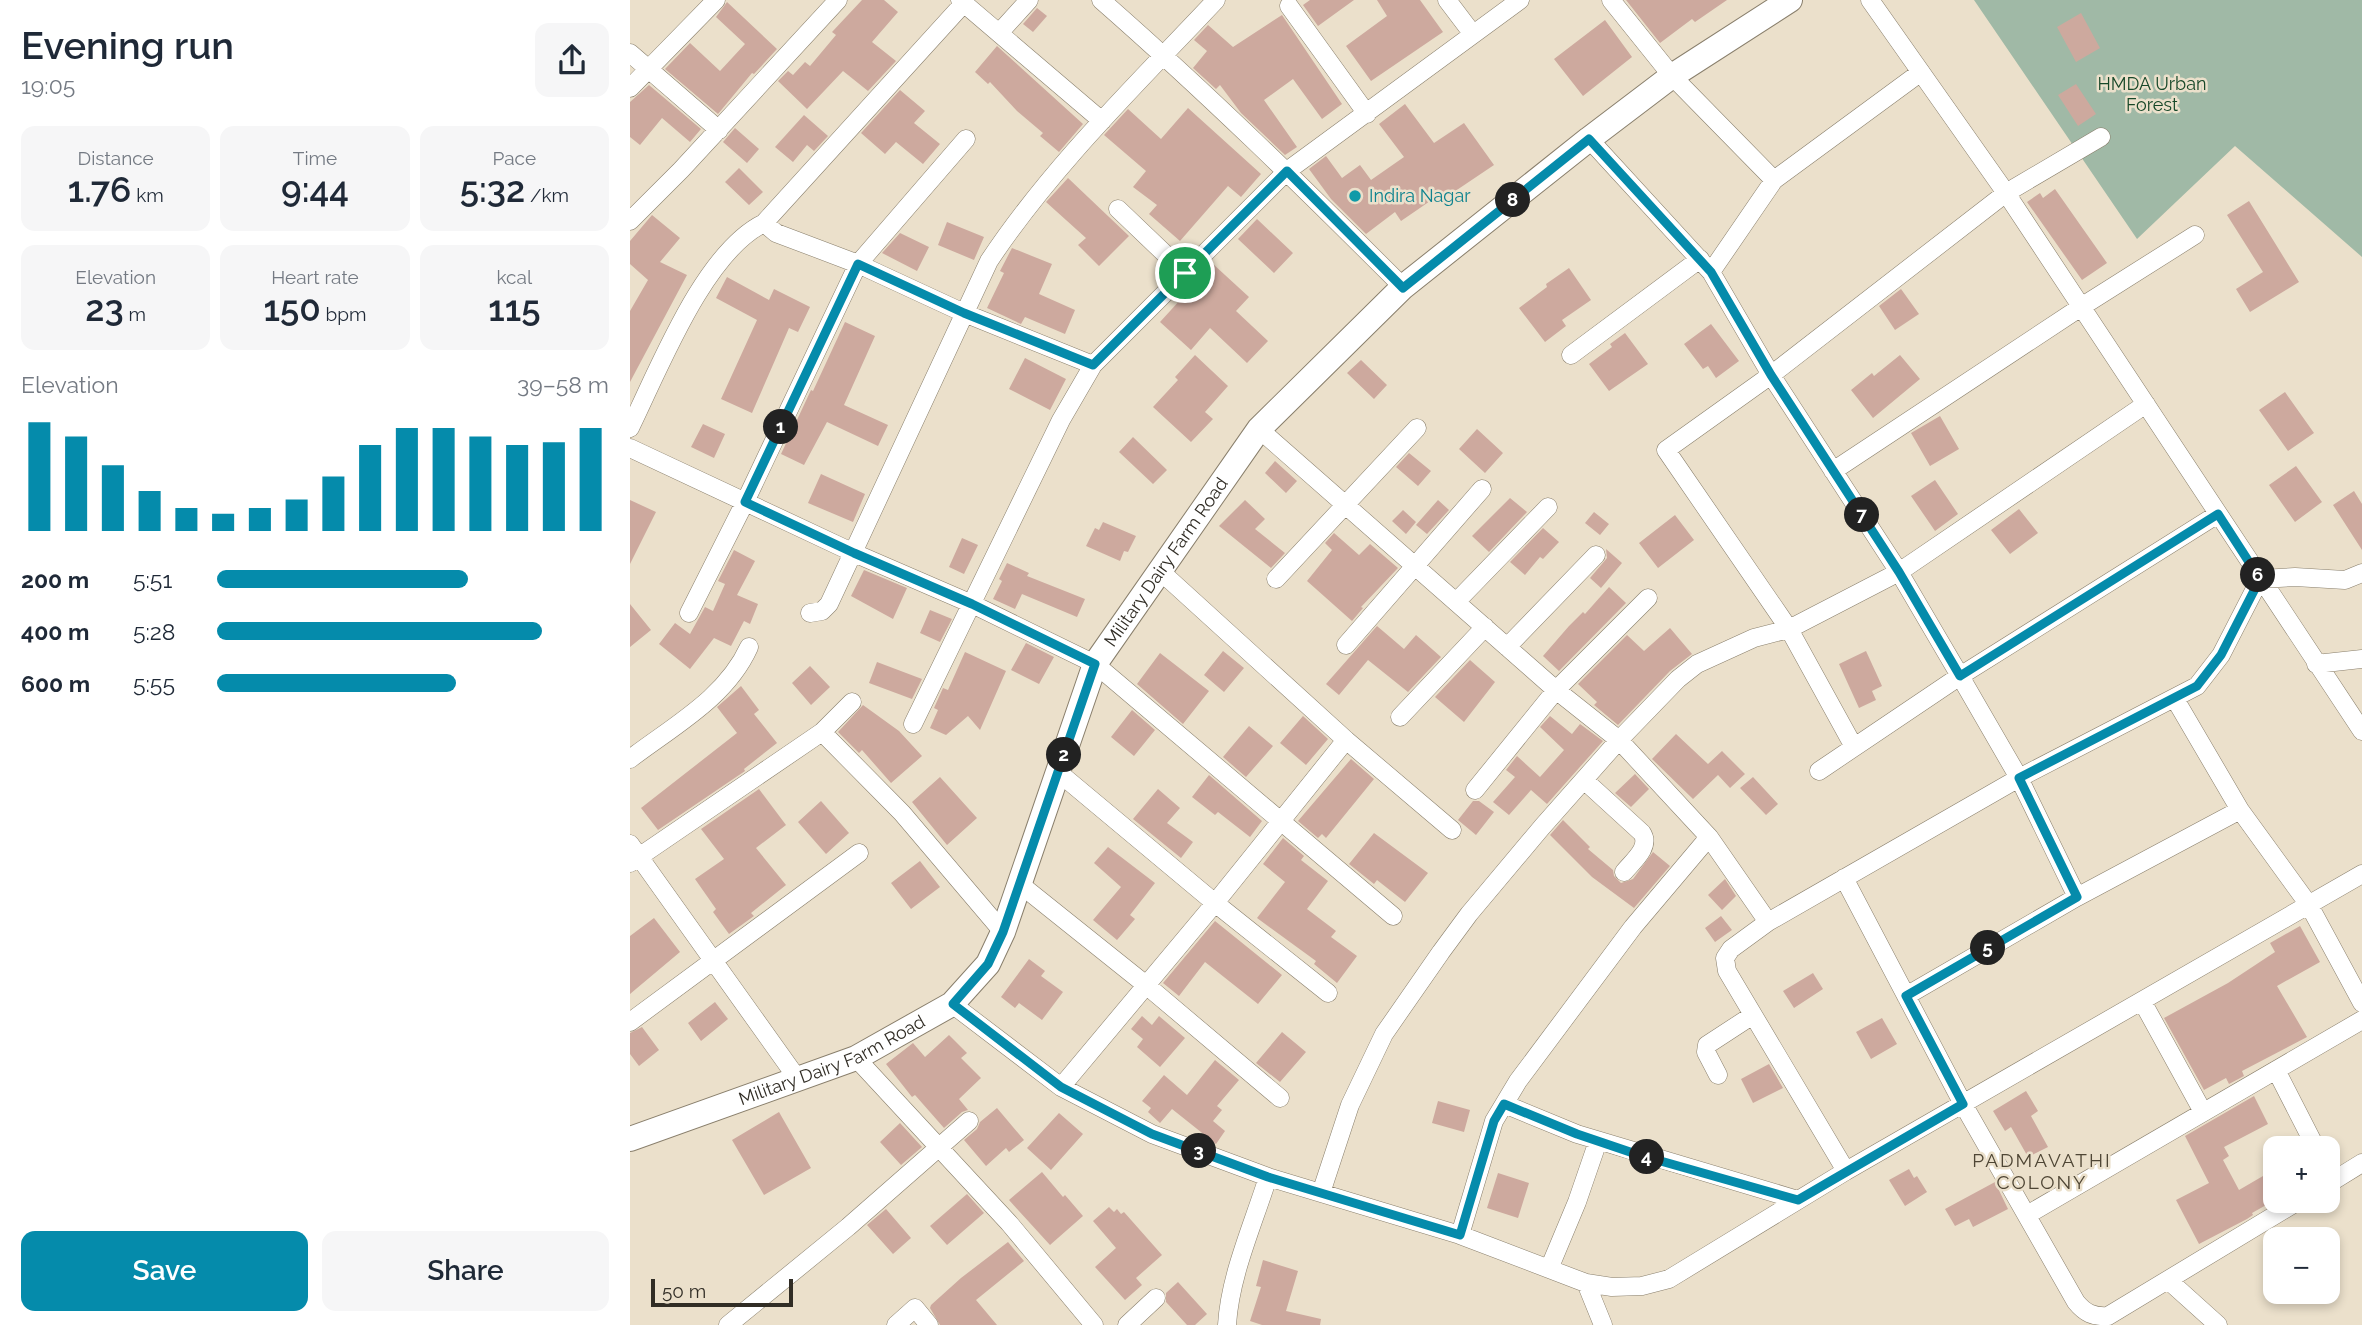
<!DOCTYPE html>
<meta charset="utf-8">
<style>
:root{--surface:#fff;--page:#f6f6f7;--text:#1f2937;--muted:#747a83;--accent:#058bab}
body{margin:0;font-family:Raleway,sans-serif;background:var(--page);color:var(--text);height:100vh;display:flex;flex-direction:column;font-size:26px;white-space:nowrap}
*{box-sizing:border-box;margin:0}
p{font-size:23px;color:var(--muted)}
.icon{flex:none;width:38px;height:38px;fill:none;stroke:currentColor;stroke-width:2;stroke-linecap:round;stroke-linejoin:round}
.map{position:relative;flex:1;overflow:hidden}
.details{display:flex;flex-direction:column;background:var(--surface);width:630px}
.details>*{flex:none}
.controls{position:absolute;left:1633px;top:1136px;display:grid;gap:14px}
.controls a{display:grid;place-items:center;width:77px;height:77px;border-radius:14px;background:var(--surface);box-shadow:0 4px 10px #0003;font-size:35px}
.scale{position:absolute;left:21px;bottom:18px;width:142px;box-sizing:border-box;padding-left:7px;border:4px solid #312d25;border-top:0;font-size:19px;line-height:24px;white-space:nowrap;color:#312d25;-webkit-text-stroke:5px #ebe0cb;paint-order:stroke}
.pin{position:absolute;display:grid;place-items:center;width:60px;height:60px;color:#fff;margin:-30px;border:4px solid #fff;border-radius:50%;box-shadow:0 2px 7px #0007}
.km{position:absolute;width:35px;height:35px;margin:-18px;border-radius:50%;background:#222;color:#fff;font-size:19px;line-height:35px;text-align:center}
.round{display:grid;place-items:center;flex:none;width:74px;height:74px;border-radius:14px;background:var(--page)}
.head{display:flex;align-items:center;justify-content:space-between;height:119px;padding:0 21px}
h1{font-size:38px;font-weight:600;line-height:52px}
.figures{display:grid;grid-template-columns:repeat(3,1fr);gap:10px;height:119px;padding:7px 21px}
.figures div{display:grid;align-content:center;border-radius:14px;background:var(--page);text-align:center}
.figures b{font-size:35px;font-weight:600}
.figures small{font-size:19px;font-weight:400}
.figures p{font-size:19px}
.chart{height:196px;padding:14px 21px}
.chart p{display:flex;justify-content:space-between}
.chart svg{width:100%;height:126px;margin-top:7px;stroke:var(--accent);stroke-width:6}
.cta{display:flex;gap:14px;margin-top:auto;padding:14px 21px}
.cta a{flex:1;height:80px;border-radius:14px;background:var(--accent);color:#fff;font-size:28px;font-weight:600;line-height:80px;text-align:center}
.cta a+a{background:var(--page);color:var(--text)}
ul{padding:0 21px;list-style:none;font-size:23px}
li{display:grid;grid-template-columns:112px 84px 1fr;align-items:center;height:52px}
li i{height:18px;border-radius:9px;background:var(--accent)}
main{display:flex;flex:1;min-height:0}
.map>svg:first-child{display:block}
.green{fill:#a0b9a6}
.building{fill:#cda99e}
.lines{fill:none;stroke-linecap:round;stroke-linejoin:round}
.street-casing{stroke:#897f6c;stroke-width:19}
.secondary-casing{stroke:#897f6c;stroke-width:26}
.street{stroke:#fff;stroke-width:18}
.secondary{stroke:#fff;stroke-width:24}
.route-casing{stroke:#fff;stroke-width:14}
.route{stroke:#058bab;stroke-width:9}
.culture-dot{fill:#0f9aa8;stroke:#ebe0cb;stroke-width:2.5}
.labels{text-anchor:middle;stroke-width:5;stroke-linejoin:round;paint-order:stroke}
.park-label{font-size:18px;fill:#174829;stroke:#ebe0cb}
.culture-label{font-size:18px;fill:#0d838f;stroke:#ebe0cb;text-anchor:start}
.street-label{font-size:18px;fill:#312d25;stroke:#ebe0cb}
.neighbourhood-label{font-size:19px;letter-spacing:2px;fill:#4f4635;stroke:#ebe0cb}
</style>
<main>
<section class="details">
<div class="head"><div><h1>Evening run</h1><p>19:05</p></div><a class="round"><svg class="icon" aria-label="share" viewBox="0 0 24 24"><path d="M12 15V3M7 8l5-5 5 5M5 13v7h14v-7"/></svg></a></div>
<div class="figures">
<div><p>Distance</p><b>1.76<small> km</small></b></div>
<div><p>Time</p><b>9:44</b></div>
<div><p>Pace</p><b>5:32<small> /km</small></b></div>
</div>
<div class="figures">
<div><p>Elevation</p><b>23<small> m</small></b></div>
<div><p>Heart rate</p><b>150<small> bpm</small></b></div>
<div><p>kcal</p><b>115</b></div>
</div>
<div class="chart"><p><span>Elevation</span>39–58 m</p>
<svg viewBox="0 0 160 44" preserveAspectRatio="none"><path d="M5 44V6M15 44V11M25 44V21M35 44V30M45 44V36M55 44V38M65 44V36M75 44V33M85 44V25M95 44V14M105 44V8M115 44V8M125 44V11M135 44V14M145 44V13M155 44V8"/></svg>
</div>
<ul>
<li><b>200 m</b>5:51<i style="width:64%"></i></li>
<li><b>400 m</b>5:28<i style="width:83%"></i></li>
<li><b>600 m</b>5:55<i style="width:61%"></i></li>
</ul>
<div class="cta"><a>Save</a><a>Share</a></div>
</section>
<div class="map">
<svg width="1732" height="1325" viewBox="0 0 1732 1325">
<rect width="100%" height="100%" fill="#ebe0cb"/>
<path class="green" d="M1344,0H1732V257L1605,146L1507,239Z"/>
<path class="building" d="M232,0H254L268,12L242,42L266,61L238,91L213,71L177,109L148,81L158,71L163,75L175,62L180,66L206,35L202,32Z
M680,0H724L688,26L673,5Z
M747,0H790L813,32L741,81L716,46L757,16Z
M996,0H1097L1065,22L1062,19L1030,43Z
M97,2L147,49L124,74L122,73L88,114L35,69L60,43L90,71L115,44L86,17Z
M407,8L417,16L403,32L393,24Z
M1451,13L1470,48L1446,62L1427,27Z
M652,15L712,104L692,119L663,79L634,100L667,147L655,155L611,113L590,85L586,89L563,68L577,51L564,40L578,25L603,47Z
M975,20L1002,57L953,96L924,59Z
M367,46L453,124L429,152L410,136L413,133L387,111L360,82L358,84L345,72Z
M1446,84L1466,114L1448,126L1428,95Z
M19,85L71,129L60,142L32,118L10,145L0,137V102Z
M270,90L295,111L284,123L310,144L293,164L266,142L255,154L231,133Z
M775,104L804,143L834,123L864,165L809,202L806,197L771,221L765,212L736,234L701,199L679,169L696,156L712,178L730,165L741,180L774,157L749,124Z
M558,108L631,174L611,197L598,186L550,241L519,214L527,205L503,187L516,171L474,135L498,109L531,139Z
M174,115L198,136L184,151L177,145L163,162L145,147Z
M105,128L129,149L117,163L93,142Z
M109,168L133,192L119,205L95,182Z
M438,178L499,236L469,266L448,245L456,238L416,202Z
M1425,189L1477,263L1452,280L1397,202L1410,193L1413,198Z
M1619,201L1669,282L1620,312L1606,289L1633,272L1597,215Z
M22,215L50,238L30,262L57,275L0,382V311L18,280L0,264V241Z
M627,219L663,253L644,273L608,239Z
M317,222L354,237L344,260L308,245Z
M270,233L299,247L287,271L252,253Z
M382,248L422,264L409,294L445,310L435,334L395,317L391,324L357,308L374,273L370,271Z
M583,264L619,297L606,311L638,341L617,363L580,328L561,350L530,322Z
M939,268L961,300L932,320L936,326L915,342L889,308L917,287L916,284Z
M97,277L139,300L144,289L180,307L168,332L159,328L122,413L91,399L127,320L86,298Z
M1271,289L1289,314L1265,330L1249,306Z
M215,322L245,336L214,405L258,425L248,446L197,422L174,465L151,454L181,390L183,391Z
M1081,324L1109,361L1086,378L1078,366L1073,369L1054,344Z
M995,333L1018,364L979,391L959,364L982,347L980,344Z
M565,355L598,386L575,412L583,419L561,442L523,407L548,380L545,377Z
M1270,355L1290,379L1243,418L1221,390L1242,373L1244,376Z
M395,358L436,379L420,410L379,389Z
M731,360L757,385L744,399L717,373Z
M1655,392L1684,433L1658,451L1629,410Z
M1310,416L1329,449L1300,466L1281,433Z
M73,424L95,434L84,458L61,447Z
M847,429L873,453L855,473L829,449Z
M503,437L537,470L523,484L489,452Z
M779,453L801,471L788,486L766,467Z
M645,461L667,481L656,493L635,473Z
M1666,466L1692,502L1665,522L1639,485Z
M191,474L235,494L223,522L178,503Z
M1305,480L1328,514L1305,531L1281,496Z
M1724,491L1732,504V550L1703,505Z
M880,498L897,512L859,552L842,536Z
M0,500L26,512L0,564Z
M615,500L635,519L625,529L655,553L641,568L589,526Z
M808,500L819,510L797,534L786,525Z
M1389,509L1408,533L1380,554L1361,530Z
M773,510L786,522L776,534L762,521Z
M964,512L979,524L970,535L955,523Z
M1045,515L1064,540L1028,568L1009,543Z
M473,522L506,536L498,552L494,551L490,561L456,546L465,528L469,530Z
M913,528L929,542L913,559L910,557L895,575L880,562Z
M704,533L729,555L740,544L768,568L731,607L733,608L722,621L677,581L702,550L695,543Z
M332,538L348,545L334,574L319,567Z
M976,549L992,563L971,588L960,578L977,558Z
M104,550L125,561L107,595L128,604L120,624L114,621L101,646L84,638L60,669L29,644L45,623L60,634L75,607L83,611L95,584L88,581Z
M377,563L399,573L397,576L455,599L447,617L392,594L385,609L363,599L372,581L369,579Z
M234,570L277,588L263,619L221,596Z
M979,587L996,603L929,671L913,656L939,626L953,612L955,614Z
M0,604L21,630L0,647Z
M300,610L322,619L310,642L290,633Z
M747,626L774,649L786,635L811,657L778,692L738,660L709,695L696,684Z
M1040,628L1062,654L1040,671L988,725L964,705L967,702L948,684L997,635L1014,651Z
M396,643L424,657L409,684L381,670Z
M593,651L614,668L594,692L574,675Z
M1236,651L1252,686L1242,691L1246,700L1229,708L1209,664Z
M335,652L376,671L350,730L338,716L316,735L300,728L308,710L304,708L313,688L318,690Z
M530,653L579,691L553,724L507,684Z
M840,660L865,682L834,722L805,697Z
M247,662L292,679L282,699L239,683Z
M180,666L200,687L181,705L162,683Z
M111,686L129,710L124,714L147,743L114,769L115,771L28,830L11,808L107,733L87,707Z
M233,705L269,731L292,756L261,783L232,750L229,753L208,732Z
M502,710L525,730L504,756L481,737Z
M673,716L698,739L676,765L650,743Z
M920,716L942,734L950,724L973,741L917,804L901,790L879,815L863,802L885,777L876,770L887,756L910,777L934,750L910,727Z
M619,726L643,746L616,777L593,757Z
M1046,734L1078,764L1092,751L1115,774L1100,788L1088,775L1063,799L1022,759Z
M721,759L744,779L696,838L692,834L688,838L668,821Z
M1005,774L1019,789L1001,807L985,793Z
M579,775L632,821L620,837L588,812L585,815L562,797Z
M310,777L347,818L317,845L282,802Z
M1123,777L1148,804L1136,815L1110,788Z
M129,789L156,825L126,848L156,885L121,913L124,916L99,934L83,912L86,909L65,879L94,859L71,829Z
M528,789L550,808L537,823L563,842L551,858L503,819Z
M191,801L219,833L196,854L168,822Z
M843,801H849L864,812L846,835L828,820Z
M933,820L960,847L958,849L983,870L984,876L991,883L1003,879L1023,852L1040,866L1004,908L962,877L920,835Z
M744,833L798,873L775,902L747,880L744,884L719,864Z
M653,838L674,856L671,860L698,881L677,909L706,931L701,937L727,956L707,983L684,964L686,961L627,918L655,882L633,864Z
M478,847L525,883L500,915L505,919L487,940L463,920L491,887L464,863Z
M290,861L310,887L281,909L261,883Z
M1095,879L1106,896L1092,910L1078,895Z
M1091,916L1102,930L1085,942L1075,928Z
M24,918L50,952L0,994V936Z
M585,921L652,975L628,1004L575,962L549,996L533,983Z
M1670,926L1690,962L1647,986L1677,1037L1612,1071L1614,1076L1599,1084L1596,1078L1574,1090L1534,1018L1598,983L1645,952L1640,943Z
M399,959L415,971L411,976L433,992L412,1020L389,1003L385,1008L371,997Z
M1183,973L1193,989L1164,1008L1153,991Z
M85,1002L98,1019L71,1041L58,1023Z
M512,1016L522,1025L529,1016L555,1038L530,1067L507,1047L513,1039L501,1029Z
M1252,1018L1267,1044L1241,1059L1226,1032Z
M12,1027L29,1050L9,1066L0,1054V1033Z
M652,1032L676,1052L650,1082L626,1063Z
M319,1035L337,1053L331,1058L351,1078L329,1099L338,1110L332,1112L314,1128L285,1095L282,1097L256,1064L283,1043L295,1057Z
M585,1060L609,1080L587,1106L592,1110L583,1121L595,1131L586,1144L542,1109L530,1123L518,1112L521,1108L512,1101L534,1075L557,1095Z
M1139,1064L1153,1088L1123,1103L1111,1079Z
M1396,1091L1408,1111L1401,1116L1418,1147L1398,1157L1381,1127L1375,1131L1363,1111Z
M1624,1096L1638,1124L1594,1147L1599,1156L1593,1160L1609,1190L1645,1169V1200L1622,1213L1623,1215L1617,1219L1569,1244L1546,1200L1579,1183L1555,1136Z
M808,1101L840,1110L834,1132L802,1123Z
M367,1108L394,1140L379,1152L376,1148L356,1166L334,1140L347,1129L350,1122Z
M149,1112L181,1168L134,1195L102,1140Z
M429,1113L453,1134L421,1170L397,1148Z
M270,1123L292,1147L271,1165L250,1142Z
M1279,1169L1284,1178L1287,1176L1297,1192L1275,1206L1259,1180Z
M412,1172L433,1197L435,1195L453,1216L420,1245L379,1200Z
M868,1173L899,1183L888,1218L857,1208Z
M1365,1182L1378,1209L1343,1227L1339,1219L1325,1226L1315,1209Z
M337,1194L354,1213L317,1245L300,1226Z
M479,1207L484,1212L487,1209L491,1214L494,1212L532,1255L506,1278L512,1285L495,1300L465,1267L486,1248L463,1221Z
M256,1209L281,1238L263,1254L237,1225Z
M378,1242L394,1261L346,1300L367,1325H310L300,1308L301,1305L331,1278Z
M633,1260L668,1271L656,1311L691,1319L690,1325H632L620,1321L631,1287L626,1286Z
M548,1282L577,1314L565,1325H557L536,1302V1293Z"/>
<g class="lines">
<g class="street-casing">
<path id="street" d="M330,0L472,121
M471,0C576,92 675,189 773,287
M817,0L842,33
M981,0L1042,76L1144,180
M1240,0L1376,193L1732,731
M334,3L134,223L146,233L228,264L334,313L463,365
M659,6L737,114
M370,32L399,0
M0,53L89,130
M0,88L86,0
M959,139L1081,272L1141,375L1269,572L1330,676L1389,778L1447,897
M488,209L555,273
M0,221L51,170L208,0
M1081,272L1144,180L1291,72
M941,355L1070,259
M0,428C29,369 74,252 134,223
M629,429L926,690L989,740L1079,837L1138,922
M0,448L224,553L342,604L465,664L763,916
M1203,471L1451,307L1565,235
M646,579L787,428
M826,602L918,507
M59,613L115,502L228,264L336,139
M180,613L192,611L199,604L359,261C422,166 508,83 586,0
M716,645L852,489
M877,647L966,555
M1686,664L1732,659
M1545,699L1610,810L1679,905L1732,1003
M770,717L855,627
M283,724L431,420L463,365L657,171L890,0
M192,732L272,813L373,932
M716,740L822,830
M1224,747L1159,629L1036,450L1141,375L1376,193L1471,137
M0,759C43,726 96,698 119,647
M1189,771L1330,676L1588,514
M428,772L585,903L698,993
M954,780L1012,833C1021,847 1003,861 994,872
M845,790L926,690L1018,598
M0,844L167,1078
M0,863L192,732L222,702
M1214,878L1333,1104L1446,1302C1455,1313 1463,1317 1478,1316L1670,1200
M391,885L516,985L650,1098
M1276,996L1447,897L1610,810
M1512,1001L1573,1112
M322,1004L431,1087L522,1134L638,1177L830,1235L956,1283L982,1287L1012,1286L1039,1279L1216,1171L1732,874
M0,1022L229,853
M226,1058L379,1223L464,1325
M1646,1070L1686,1148
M1088,1075L1076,1052L1077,1045L1123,1015
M431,1087L585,903L716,740L529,570
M874,1104L947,1134L1168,1200
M1216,1171L1097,971L1095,958L1101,949L1138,922L1389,778L1567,686L1591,655L1630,579L1665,577L1715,580L1732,573
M1698,1184L1732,1163
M691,1193L720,1105L754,1034L811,952L839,914L912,827L989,740L1048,679L1067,664L1124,638L1159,629L1269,572L1516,404
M1397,1215L1732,1020
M830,1235L864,1121L888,1081L1003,927L1079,837
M919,1269L947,1202L968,1141
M1538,1280L1588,1325
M956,1283L973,1325
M98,1325L218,1227L339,1121
M266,1325L285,1308L299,1325
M497,1325L526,1298
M597,1325C600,1275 623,1225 638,1177"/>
</g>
<g class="secondary-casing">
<g id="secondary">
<path id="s1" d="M0,1139L226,1058L322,1004L358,964L373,932L465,664L629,429L773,287L959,139L1042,76L1160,0"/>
</g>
</g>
<use href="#street" class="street"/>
<use href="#secondary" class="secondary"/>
</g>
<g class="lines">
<g class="route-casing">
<path id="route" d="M959,139L1081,272L1141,375L1269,572L1330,676L1588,514L1630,579L1591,655L1567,686L1389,778L1447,897L1276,996L1333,1104L1168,1200L1006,1154L947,1134L874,1104L864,1121L830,1235L638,1177L522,1134L431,1087L323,1004L358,964L373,932L465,664L342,604L224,553L115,502L228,264L334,313L463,365L657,171L773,288Z"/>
</g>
<use href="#route" class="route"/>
</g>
<circle class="culture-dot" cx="725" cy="196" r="7"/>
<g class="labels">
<g class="park-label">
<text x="1522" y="90">HMDA Urban<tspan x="1522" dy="21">Forest</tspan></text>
</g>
<g class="culture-label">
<text x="739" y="202">Indira Nagar</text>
</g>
<g class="street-label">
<text dy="6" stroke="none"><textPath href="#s1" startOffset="847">Military Dairy Farm Road</textPath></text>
<text dy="6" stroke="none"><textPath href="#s1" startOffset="217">Military Dairy Farm Road</textPath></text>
</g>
<g class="neighbourhood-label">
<text x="1412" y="1167">PADMAVATHI<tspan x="1412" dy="22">COLONY</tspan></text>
</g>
</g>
</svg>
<div class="controls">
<a>+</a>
<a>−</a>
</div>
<div class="scale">50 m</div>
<div class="pin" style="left:555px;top:273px;background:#1e9e55"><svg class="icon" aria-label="arrive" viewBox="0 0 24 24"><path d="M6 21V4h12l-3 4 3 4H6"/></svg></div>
<b class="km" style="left:151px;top:427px">1</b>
<b class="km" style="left:434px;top:755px">2</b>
<b class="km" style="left:569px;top:1151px">3</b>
<b class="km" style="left:1017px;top:1157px">4</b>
<b class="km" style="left:1358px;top:948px">5</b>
<b class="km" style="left:1628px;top:575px">6</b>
<b class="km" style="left:1232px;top:515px">7</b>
<b class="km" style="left:883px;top:200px">8</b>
</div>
</main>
